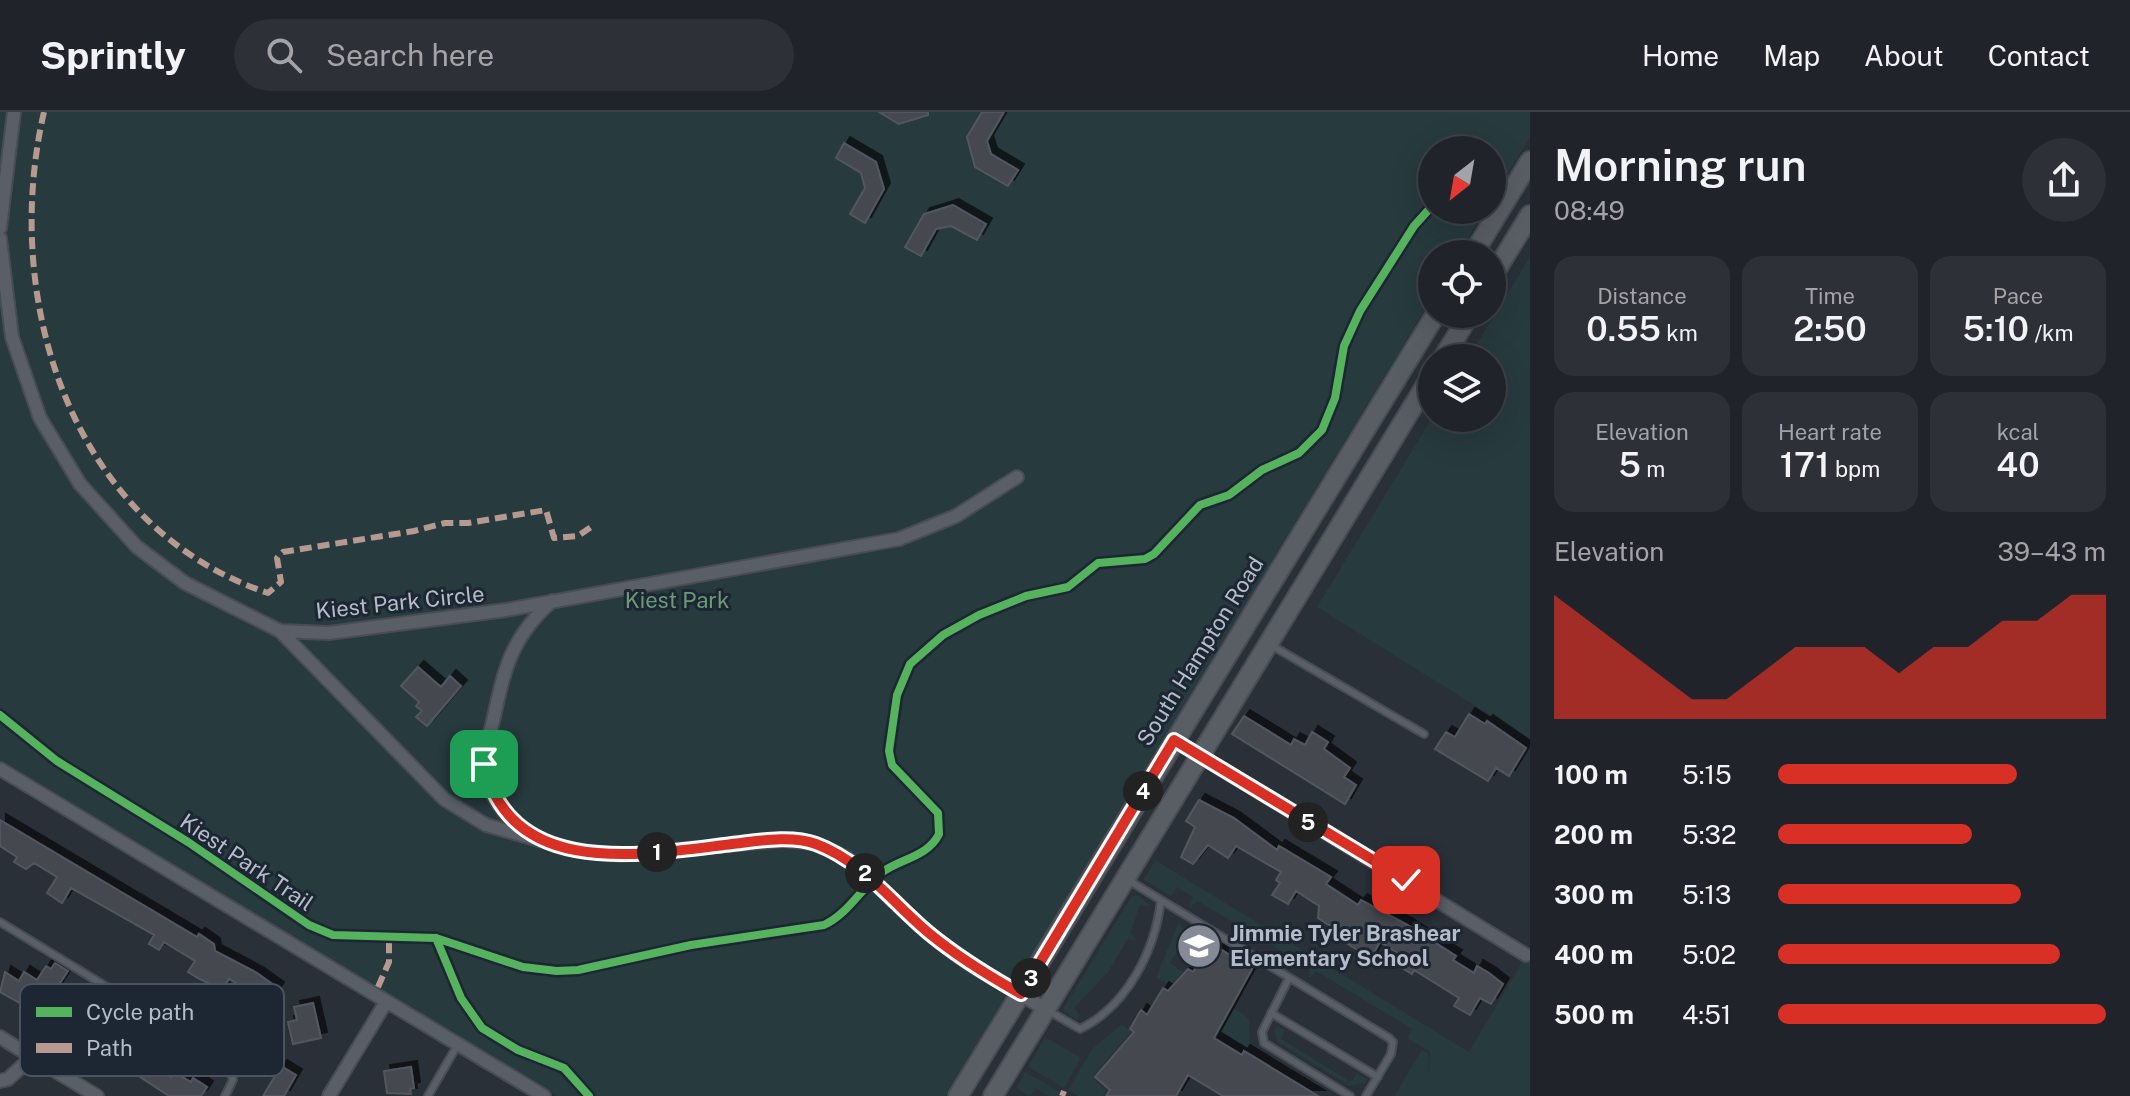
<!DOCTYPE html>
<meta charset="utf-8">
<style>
:root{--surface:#20242a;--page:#2d3036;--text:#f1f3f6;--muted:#a2a4a8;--line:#3d4147;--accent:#d93025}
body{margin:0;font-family:"Public Sans",sans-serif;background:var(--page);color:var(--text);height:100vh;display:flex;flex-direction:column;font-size:30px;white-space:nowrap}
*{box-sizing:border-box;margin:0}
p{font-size:26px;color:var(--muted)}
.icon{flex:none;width:44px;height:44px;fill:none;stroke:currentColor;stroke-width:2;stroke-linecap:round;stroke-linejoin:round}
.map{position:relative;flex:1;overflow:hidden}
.drawer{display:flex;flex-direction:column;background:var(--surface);width:600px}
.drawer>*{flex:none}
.needle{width:52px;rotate:211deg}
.fabs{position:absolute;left:1418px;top:24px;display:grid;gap:16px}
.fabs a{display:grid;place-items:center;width:88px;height:88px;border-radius:50%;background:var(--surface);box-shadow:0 8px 32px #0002,0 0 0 2px var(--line);font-size:40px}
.pin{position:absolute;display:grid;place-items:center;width:68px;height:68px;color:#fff;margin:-34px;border-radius:16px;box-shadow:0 4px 12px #0006}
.km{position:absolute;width:40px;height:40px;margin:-20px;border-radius:50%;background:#222;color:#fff;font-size:22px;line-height:40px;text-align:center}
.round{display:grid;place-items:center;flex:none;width:84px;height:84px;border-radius:42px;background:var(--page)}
.overview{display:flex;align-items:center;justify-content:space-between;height:136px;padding:0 24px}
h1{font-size:44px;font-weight:600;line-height:60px}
.metrics{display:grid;grid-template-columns:repeat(3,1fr);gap:12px;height:136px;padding:8px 24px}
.metrics div{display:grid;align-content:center;border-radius:20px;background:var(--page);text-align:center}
.metrics b{font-size:34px;font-weight:600}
.metrics small{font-size:22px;font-weight:400}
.metrics p{font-size:22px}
.chart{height:224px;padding:16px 24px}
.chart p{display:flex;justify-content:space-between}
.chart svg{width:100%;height:144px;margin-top:8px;fill:var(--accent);opacity:.7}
ul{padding:0 24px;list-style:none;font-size:26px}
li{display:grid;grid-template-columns:128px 96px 1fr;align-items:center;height:60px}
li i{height:20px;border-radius:10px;background:var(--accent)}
header{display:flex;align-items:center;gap:48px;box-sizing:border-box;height:112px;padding:0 40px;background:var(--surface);border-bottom:2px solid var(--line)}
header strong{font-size:38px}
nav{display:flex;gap:44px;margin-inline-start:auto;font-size:28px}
.search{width:560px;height:72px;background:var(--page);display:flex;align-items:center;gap:20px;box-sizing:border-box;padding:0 28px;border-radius:44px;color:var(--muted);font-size:30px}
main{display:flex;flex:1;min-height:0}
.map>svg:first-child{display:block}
.green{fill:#273a3e}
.building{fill:#444950;stroke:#52575f;stroke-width:2;filter:url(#shadow)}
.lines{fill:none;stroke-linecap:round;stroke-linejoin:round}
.lane-casing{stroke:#484c53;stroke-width:10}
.street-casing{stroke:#484c53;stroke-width:16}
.secondary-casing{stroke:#484c53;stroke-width:22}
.lane{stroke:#5a5e66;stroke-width:6}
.street{stroke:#5a5e66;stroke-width:12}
.secondary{stroke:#595d64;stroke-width:18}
.quiet{stroke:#b69a8f;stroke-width:6;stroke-dasharray:12 6;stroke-linecap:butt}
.cycleway-casing{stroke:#1d2633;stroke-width:13}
.cycleway{stroke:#56b35d;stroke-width:8}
.route-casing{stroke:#fff;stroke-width:16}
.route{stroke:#d93025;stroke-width:10}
.labels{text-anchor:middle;stroke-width:6;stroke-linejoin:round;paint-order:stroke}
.park-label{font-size:22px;fill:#6b9a76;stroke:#1d2633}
.street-label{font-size:22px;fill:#b4bcc9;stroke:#1d2633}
.poi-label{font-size:22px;font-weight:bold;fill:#b4bcc9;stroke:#1d2633;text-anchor:start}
.key{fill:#1d2633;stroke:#4a5360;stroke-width:2}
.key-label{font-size:22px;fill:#b4bcc9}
</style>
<header>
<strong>Sprintly</strong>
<div class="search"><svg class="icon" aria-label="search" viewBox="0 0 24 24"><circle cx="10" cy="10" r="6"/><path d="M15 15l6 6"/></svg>Search here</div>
<nav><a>Home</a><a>Map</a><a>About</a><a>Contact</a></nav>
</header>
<main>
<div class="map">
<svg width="1530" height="984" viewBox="0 0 1530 984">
<defs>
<filter id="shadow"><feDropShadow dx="6" dy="-6" stdDeviation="0" flood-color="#0009"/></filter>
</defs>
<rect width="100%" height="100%" fill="#2a3038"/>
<path class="green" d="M0,0H1530V25L1492,87V38H1432V98H1485L1459,142H1432V186L946,984H557L0,648Z
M1530,145V628L1317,495L1432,306H1492V246H1468Z
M1155,748L1469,940L1530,837V984H1394L1422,938L1428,941L1429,959L1430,940L1407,926L1412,917L1316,859L1309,867L1310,856L1198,789L1189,796L1193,785L1177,775L1171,784L1146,769L1144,767Z
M1138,783L1151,794L1140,793L1130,821L1138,829L1128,827L1108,860L1074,896L1080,904L1076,908L1063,897L1132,784Z
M1178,812L1195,823L1192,829L1185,826L1170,851L1183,860L1171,874L1156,865Z
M1234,896L1249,907L1250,934L1245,936L1220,920Z
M1122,912L1131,920L1092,965L1106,979L1103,984H1078L1068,978L1092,937Z
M1276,914L1285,918L1281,927L1351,970L1357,962L1366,967L1365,971L1350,974L1278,930L1274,920Z
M1045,925L1081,946L1064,976L1028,955Z
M1025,960L1062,981L1060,984H1049L1036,976L1030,984L1016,976Z"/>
<path class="building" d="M879,0H928V3L899,12Z
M982,0H1004L987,29L991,42L1018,58L1008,74L975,55L967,25Z
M844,31L876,50L884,77L865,111L850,102L865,76L861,61L836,46Z
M953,93L986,112L977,128L951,114L936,117L921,144L905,135L924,102Z
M418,555L441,575L450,564L461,574L427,614L416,605L422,599L416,594L419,590L401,574Z
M1469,602L1485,612L1487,609L1526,636L1509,664L1496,656L1488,669L1435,637L1446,620L1455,625Z
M1244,604L1291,633L1294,627L1305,633L1312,620L1328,630L1324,637L1350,656L1344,665L1356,673L1345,692L1232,622Z
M1199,688L1234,706L1277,738L1279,734L1331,765L1326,772L1358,793L1361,788L1406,812L1456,844L1453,848L1474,861L1477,854L1489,861L1503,872L1491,892L1480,886L1470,903L1454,894L1459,886L1414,858L1412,862L1399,854L1405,846L1380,830L1371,846L1338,826L1341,821L1318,806L1319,794L1296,779L1288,792L1272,783L1280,771L1276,768L1281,760L1236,734L1228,746L1208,733L1193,752L1181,745L1195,715L1186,709Z
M0,708L197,825L199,822L214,832L215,839L257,861L278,876L269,890L229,867L222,878L198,866L188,860L195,849L164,830L159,838L149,832L154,823L71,776L62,791L47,781L57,765L34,751L26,757L14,750L17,745L0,734Z
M1211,831L1252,857L1214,926L1242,943L1244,939L1318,984H1223L1188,963L1176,984H1106L1110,978L1095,965L1134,920L1130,917L1141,898L1147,903L1163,876L1168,879L1188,857L1193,860Z
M55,851L68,859L54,880L71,890L67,896L83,906L81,909L120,933L126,924L143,934L137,944L171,965L174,960L191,970L193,966L207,975L201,984H169L134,961L132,964L121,958L123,955L48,911L50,908L0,880L5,860L19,869L24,860L37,868L46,854L51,857Z
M313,891L321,926L293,932L288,910L297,908L294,895Z
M281,954L296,963L284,984H263Z
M411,955L414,976L410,977L411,982L387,981L384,959Z"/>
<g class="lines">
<g class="lane-casing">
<path id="lane" d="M1271,533L1424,622
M1128,768L1389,926L1393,930L1391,942L1366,984
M0,810L227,948L233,968L225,984
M1289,866L1262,920L1264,931L1350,984
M1047,898L1080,917C1127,894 1155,839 1161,788
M1271,901L1378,965
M428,984L458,932"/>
</g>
<g class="street-casing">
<path id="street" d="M0,116L14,0
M0,126L12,225L40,306L80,372L137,435L185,471L280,519L329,521L506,498L899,427L956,404L1017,365
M280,519L444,687L486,713L575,738L621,743L783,728L813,731L847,746L928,821L968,851L1047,898
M1174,628L1526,843
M0,657L544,984
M530,724C509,710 484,679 484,652C484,639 490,622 493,609C504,558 511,525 552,489
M0,925L32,945
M0,969L8,967L32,945L97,984
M329,984L386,890"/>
</g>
<g class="secondary-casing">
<path id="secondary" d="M1473,142L1530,49
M1492,165L1530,103
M1443,246L1470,202
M958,984L1436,202
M993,984L1432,263"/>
</g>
<use href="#lane" class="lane"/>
<use href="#street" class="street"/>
<use href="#secondary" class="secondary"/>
<path class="quiet" d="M44,0C0,190 73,416 268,481L281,470L277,446L283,440L414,419L445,411H468L546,398L554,426L578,424L591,415
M378,875L389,850V825
M1062,984L1064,979"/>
<g class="cycleway-casing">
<path id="cycleway" d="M0,603L57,649L188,730L309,813L333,823L436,826L523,855L557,859L578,858L691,833L824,813C849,801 860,777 881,761C899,747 928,745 939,722L938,701L892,653L889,639L897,583L910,552L943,523L979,503L1026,484L1068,475L1098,451L1145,447L1154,442L1200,393L1229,383L1262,358L1299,341L1322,318L1335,286L1344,234L1360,199L1414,114L1432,94
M436,826L461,886L482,916L518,938L564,956L589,984"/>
</g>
<use href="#cycleway" class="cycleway"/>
</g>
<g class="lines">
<g class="route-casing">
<path id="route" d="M484,652C510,768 643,743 732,732C758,729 791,723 816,732C864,750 892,791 930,822C958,845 989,864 1021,882L1174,628L1406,768"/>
</g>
<use href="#route" class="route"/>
</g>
<defs>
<g id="school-disc" transform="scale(2.3)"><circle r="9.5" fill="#848b96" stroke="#1d2633"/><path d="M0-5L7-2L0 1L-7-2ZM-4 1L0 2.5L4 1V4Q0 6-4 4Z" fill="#fff"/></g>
</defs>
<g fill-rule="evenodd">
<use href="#school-disc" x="1199" y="834"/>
</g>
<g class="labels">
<g class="park-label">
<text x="677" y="496">Kiest Park</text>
</g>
<g class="street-label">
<text transform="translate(400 490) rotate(-6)" y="8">Kiest Park Circle</text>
<text transform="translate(1200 539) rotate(-58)" y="8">South Hampton Road</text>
<text transform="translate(247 750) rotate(34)" y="8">Kiest Park Trail</text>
</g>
<g class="poi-label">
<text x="1230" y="829">Jimmie Tyler Brashear<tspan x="1230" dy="25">Elementary School</tspan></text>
</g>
</g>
<rect x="20" y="872" width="264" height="92" rx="12" class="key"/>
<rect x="36" y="895" width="36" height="10" fill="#56b35d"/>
<rect x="36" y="931" width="36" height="10" fill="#b69a8f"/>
<g class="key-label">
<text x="86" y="908">Cycle path</text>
<text x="86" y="944">Path</text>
</g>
</svg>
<div class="fabs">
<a><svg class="needle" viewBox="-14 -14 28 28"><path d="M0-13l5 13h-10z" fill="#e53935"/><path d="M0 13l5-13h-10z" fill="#a2a4a8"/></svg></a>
<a><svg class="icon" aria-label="locate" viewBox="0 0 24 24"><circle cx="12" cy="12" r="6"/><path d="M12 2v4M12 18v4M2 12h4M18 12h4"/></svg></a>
<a><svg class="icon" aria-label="layers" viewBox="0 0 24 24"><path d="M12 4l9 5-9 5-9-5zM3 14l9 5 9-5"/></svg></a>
</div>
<div class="pin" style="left:484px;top:652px;background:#1e9e55"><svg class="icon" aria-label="arrive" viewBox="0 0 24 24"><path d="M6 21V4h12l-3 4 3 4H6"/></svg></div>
<div class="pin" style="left:1406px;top:768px;background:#d93025"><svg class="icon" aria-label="check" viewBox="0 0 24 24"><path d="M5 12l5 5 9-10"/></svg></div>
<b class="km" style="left:657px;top:740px">1</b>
<b class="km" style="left:865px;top:761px">2</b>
<b class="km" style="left:1031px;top:866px">3</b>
<b class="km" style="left:1143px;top:679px">4</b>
<b class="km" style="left:1308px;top:710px">5</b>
</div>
<section class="drawer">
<div class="overview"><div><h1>Morning run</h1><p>08:49</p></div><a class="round"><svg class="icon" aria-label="share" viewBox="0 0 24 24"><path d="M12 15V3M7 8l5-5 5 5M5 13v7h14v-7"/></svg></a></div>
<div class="metrics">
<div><p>Distance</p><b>0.55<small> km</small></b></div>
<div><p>Time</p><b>2:50</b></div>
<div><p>Pace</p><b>5:10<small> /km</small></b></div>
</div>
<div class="metrics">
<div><p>Elevation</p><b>5<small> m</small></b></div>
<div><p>Heart rate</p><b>171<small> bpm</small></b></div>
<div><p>kcal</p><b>40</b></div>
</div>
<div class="chart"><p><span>Elevation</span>39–43 m</p>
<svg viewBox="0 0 160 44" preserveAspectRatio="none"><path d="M0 44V6L10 14L20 22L30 30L40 38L50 38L60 30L70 22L80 22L90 22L100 30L110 22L120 22L130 14L140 14L150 6L160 6V44z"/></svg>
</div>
<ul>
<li><b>100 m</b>5:15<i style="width:73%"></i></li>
<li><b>200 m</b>5:32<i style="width:59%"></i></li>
<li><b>300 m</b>5:13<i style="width:74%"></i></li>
<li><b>400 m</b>5:02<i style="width:86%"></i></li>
<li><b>500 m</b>4:51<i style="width:100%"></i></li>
</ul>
</section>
</main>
